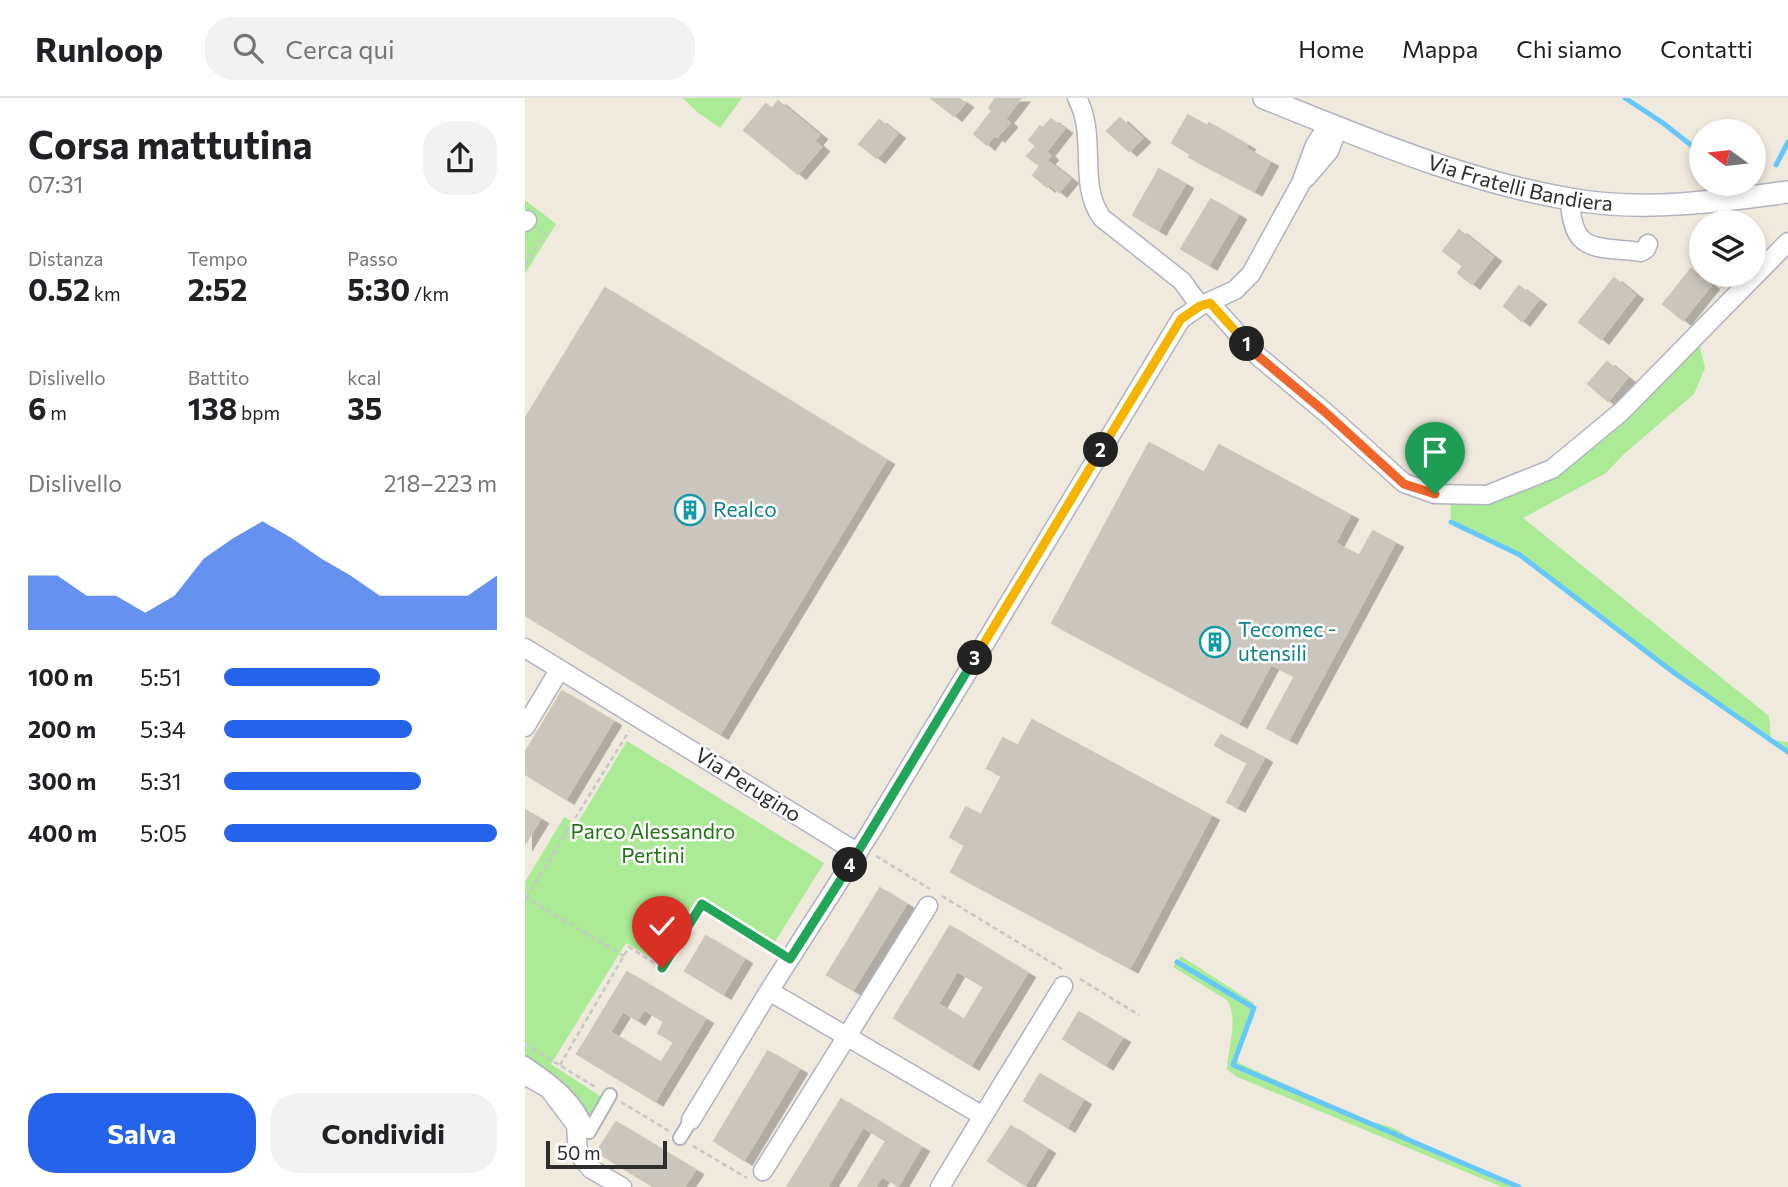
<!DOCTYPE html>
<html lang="it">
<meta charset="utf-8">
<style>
:root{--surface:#fff;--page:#f2f2f2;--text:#202124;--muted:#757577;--line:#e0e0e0;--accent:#2563eb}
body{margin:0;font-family:Commissioner,sans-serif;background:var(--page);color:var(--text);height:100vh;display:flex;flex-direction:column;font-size:26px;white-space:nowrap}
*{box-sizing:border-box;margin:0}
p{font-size:23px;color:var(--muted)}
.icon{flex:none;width:38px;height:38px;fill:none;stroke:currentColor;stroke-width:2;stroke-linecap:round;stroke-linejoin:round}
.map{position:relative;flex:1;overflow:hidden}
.details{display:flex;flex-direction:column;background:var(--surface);width:525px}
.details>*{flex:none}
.needle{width:46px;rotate:285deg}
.fabs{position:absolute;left:1164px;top:21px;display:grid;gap:14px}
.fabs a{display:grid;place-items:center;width:77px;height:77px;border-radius:50%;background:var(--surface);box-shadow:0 4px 10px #0003;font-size:35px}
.scale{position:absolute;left:21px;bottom:18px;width:121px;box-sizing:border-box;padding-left:7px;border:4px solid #2d2d2d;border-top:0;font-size:19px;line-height:24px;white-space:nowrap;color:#2d2d2d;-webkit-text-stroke:5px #fff;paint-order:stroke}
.pin{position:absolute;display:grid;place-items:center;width:60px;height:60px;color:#fff;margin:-72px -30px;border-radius:50% 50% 50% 0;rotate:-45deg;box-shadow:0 0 7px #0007}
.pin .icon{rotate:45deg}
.km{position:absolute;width:35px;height:35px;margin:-18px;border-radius:50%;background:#222;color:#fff;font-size:19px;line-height:35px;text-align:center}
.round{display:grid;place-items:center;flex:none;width:74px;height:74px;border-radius:28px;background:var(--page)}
.head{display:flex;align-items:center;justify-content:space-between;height:119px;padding:0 28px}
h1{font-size:38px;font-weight:700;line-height:52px}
.figures{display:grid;grid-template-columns:repeat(3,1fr);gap:10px;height:119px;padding:7px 28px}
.figures div{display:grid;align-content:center}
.figures b{font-size:30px;font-weight:700}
.figures small{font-size:19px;font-weight:400}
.figures p{font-size:19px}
.chart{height:196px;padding:14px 28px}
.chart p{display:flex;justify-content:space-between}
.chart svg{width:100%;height:126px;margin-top:7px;fill:var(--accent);opacity:.7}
.cta{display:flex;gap:14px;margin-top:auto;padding:14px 28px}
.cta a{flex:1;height:80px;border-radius:28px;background:var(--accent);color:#fff;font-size:28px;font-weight:700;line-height:80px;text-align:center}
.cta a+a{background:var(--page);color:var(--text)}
ul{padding:0 28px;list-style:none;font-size:23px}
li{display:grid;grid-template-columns:112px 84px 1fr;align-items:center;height:52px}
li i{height:18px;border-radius:9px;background:var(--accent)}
header{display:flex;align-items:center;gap:42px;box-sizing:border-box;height:98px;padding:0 35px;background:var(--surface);border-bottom:2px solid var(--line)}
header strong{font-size:33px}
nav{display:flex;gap:38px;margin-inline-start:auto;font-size:24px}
.search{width:490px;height:63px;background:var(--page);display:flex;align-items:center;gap:18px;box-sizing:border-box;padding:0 24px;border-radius:28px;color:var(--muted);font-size:26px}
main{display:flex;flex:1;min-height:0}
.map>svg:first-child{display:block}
.green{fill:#aceb95}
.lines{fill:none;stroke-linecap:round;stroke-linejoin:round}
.stream{stroke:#67c9fb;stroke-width:5}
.building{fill:#cbc6bd;stroke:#ccc6b7;stroke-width:2;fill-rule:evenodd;filter:url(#shadow)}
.pedestrian-casing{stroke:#b2b3c2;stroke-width:16}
.minor-casing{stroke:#b2b3c2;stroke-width:21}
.tertiary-casing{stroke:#b2b3c2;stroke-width:24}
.path{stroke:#c8c8c8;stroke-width:2.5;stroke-dasharray:5 3.5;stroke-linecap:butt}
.pedestrian{stroke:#fff;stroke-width:12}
.minor{stroke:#fff;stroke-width:18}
.tertiary{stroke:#fff;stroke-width:21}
.split-1-casing{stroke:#fff;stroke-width:14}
.split-2-casing{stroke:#fff;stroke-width:14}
.split-3-casing{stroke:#fff;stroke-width:14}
.split-4-casing{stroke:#fff;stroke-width:14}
.split-5-casing{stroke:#fff;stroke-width:14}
.split-1{stroke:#f0652b;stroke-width:9}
.split-2{stroke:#f5b400;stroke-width:9}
.split-3{stroke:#f5b400;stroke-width:9}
.split-4{stroke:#22a559;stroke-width:9}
.split-5{stroke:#22a559;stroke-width:9}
.labels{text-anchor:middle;stroke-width:5;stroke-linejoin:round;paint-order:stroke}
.street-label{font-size:21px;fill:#2d2d2d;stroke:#fff}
.culture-label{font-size:21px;fill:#0d838f;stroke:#fff;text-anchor:start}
.park-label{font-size:21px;fill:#207413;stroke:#fff}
</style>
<header>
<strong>Runloop</strong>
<div class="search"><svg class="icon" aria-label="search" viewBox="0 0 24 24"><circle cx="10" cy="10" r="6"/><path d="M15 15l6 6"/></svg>Cerca qui</div>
<nav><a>Home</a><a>Mappa</a><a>Chi siamo</a><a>Contatti</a></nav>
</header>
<main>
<section class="details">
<div class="head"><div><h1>Corsa mattutina</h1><p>07:31</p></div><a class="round"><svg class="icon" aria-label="share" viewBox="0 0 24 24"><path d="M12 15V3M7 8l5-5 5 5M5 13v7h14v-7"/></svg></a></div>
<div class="figures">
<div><p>Distanza</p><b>0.52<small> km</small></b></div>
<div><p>Tempo</p><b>2:52</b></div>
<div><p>Passo</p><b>5:30<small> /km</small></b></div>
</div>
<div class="figures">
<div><p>Dislivello</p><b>6<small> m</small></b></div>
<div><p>Battito</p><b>138<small> bpm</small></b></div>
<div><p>kcal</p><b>35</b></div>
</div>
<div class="chart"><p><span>Dislivello</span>218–223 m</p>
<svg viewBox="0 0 160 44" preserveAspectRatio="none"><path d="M0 44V25L10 25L20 32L30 32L40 38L50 32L60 19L70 12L80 6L90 12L100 19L110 25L120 32L130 32L140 32L150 32L160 25V44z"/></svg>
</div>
<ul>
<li><b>100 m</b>5:51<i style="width:57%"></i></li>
<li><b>200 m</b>5:34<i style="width:69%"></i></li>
<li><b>300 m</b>5:31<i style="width:72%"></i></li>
<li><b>400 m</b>5:05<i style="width:100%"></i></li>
</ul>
<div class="cta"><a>Salva</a><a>Condividi</a></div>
</section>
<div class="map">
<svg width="1263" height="1089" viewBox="0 0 1263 1089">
<defs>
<filter id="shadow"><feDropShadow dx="8" dy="4.5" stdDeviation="0" flood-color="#0004"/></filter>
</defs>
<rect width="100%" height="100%" fill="#f0e9de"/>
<path class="green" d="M158,0H217L195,30L172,14Z
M0,102L31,126L0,176Z
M1172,237L1180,270L1169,296L1099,356L1081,375L998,420L1244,618L1246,642L1263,644V654L1148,574L995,457L926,424L925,396L962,397L1027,371Z
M102,643L299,765L248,847L177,802L135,865L101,845L26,966L81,1002L64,1032L0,964V784L39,719L52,726Z
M656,858L729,905L711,959L714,965L841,1023C860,1027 874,1029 887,1043L988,1089H977L710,978L702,971C703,948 714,923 702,902L648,869Z"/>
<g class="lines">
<path class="stream" d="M1100,0L1138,25L1176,55
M1251,67L1263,44
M926,424L995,457L1148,574L1263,654
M652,864L729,910L708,967L994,1089"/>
</g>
<path class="building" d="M406,0H433L440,5L429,18Z
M471,0H496L480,21L484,25L472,39L469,37L462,47L449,36L467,13L464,10Z
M253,3L294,37L289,43L296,49L273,76L219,32L241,6L247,11Z
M663,17L682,28L684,25L722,47L720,50L745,64L729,93L664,59L665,56L647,45Z
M595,20L617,40L604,53L582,33Z
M526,21L539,31L521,54L525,58L521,62L545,81L534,94L524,86L522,89L508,77L515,68L502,58L511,48L504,42L515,28L518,30Z
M354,22L372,36L352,60L334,46Z
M634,71L660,86L633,132L608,117Z
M686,101L713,117L684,167L656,151Z
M934,132L968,159L947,186L933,175L938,168L918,153Z
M1166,171L1186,187L1158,222L1138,206Z
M1089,180L1110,197L1076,241L1054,224Z
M994,188L1013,202L997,223L979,208Z
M80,190L361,362L195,636L0,517V321Z
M1082,264L1102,280L1083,303L1063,286Z
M624,345L679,375L694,347L825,417L810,445L834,458L848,433L870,445L764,641L742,630L770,578L746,566L714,625L527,525Z
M37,593L88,623L41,701L0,676V655Z
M507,622L686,718L605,870L426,774L440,747L425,739L441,709L456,717L477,678L462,670L478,640L493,648Z
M696,637L739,660L712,709L702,704L723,665L690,647Z
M0,712L15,721L0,746Z
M355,790L381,806L328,892L302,877Z
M425,828L502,875L446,967L369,920ZM432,873L459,889L439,922L413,906Z
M181,838L219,861L198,896L160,873Z
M102,874L180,921L130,1003L52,956ZM119,911L139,924L133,935L149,944L136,965L85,934L98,913L112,922Z
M554,914L597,940L580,967L538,941Z
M243,953L274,971L219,1062L189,1043Z
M515,976L558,1002L542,1029L499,1003Z
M316,1001L396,1049L373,1088L357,1078L350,1089H333L361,1043L338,1029L302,1089H262Z
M91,1024L170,1072L159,1089H129L72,1054Z
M486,1028L522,1051L500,1087L463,1063Z"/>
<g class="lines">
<g class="pedestrian-casing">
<path id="pedestrian" d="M0,965C28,984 52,1001 64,1034L85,997
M155,1040L166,1022"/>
</g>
<g class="minor-casing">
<path id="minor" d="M552,0C573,39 552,86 577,120L657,183L675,208
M781,80L804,53L813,30
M1045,101C1047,157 1071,148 1116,154L1121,151L1123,146
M0,124L2,122
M685,205L733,258L800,314L879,385L910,396L962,397L1027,371L1096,314L1263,144
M0,550L333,755
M0,629L30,579
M244,893L458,1018L415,1089
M0,977L24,991L51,1027L53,1055L66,1071L97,1089
M458,1018L538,888
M166,1022L244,893L345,735L656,221L675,208L710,192L726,176L776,85L790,47L798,35L813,30
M238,1073L403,808"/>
</g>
<g class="tertiary-casing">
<g id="tertiary">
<path id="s1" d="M739,0C842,41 945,86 1057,103C1125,113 1195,103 1263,94"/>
</g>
</g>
<path class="path" d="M0,167L20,135L14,131
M351,758L405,791
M417,798L537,871
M0,799L99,858
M1,800L104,633
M555,881L614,917
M0,946L72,990
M35,967L104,849L137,870L177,806L249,851
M96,1004L144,1033
M168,1048L222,1080"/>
<use href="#pedestrian" class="pedestrian"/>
<use href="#minor" class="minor"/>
<use href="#tertiary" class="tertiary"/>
</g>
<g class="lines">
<g class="split-1-casing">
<path id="split-1" d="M722,246L733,258L800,314L879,386L910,396"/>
</g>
<g class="split-2-casing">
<path id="split-2" d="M576,352L656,221L675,208L685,205L722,246"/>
</g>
<g class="split-3-casing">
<path id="split-3" d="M450,560L576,352"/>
</g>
<g class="split-4-casing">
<path id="split-4" d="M325,767L450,560"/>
</g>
<g class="split-5-casing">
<path id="split-5" d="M137,870L177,806L265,861L325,767"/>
</g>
<use href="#split-1" class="split-1"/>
<use href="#split-2" class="split-2"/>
<use href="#split-3" class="split-3"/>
<use href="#split-4" class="split-4"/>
<use href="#split-5" class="split-5"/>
</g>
<defs>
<g id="building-ring" transform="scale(1.575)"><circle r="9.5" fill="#fff" stroke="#0f9aa8" stroke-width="1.5"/><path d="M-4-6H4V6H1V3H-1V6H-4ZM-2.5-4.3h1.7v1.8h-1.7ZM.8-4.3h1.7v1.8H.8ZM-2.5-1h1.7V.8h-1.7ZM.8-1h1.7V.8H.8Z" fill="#0f9aa8"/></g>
</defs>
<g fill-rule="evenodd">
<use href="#building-ring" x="165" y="412"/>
<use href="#building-ring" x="690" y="544"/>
</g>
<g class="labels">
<g class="street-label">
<text dy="7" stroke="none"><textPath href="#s1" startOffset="271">Via Fratelli Bandiera</textPath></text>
<text transform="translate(223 687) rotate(32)" y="7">Via Perugino</text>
</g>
<g class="culture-label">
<text x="188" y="419">Realco</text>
<text x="713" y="539">Tecomec -<tspan x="713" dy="24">utensili</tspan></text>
</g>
<g class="park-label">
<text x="128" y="741">Parco Alessandro<tspan x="128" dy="24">Pertini</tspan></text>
</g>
</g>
</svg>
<div class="fabs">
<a><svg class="needle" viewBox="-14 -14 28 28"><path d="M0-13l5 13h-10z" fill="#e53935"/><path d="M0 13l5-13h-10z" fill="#757577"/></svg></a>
<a><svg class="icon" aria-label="layers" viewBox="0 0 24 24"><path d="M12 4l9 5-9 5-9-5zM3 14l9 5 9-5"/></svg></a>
</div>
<div class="scale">50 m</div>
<div class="pin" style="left:910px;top:396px;background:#1e9e55"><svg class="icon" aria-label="arrive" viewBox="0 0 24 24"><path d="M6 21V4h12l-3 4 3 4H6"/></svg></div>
<div class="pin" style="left:137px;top:870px;background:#d93025"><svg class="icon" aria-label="check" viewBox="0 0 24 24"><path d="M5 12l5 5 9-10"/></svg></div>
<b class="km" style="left:722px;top:246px">1</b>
<b class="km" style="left:576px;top:352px">2</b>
<b class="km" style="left:450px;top:560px">3</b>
<b class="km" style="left:325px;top:767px">4</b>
</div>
</main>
